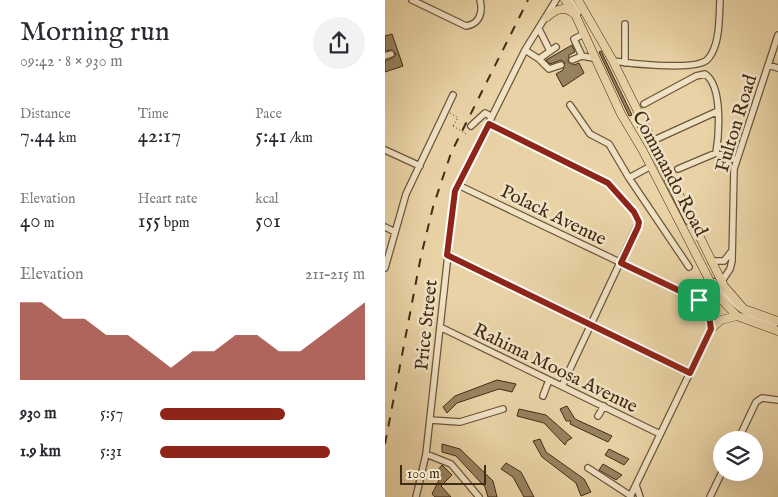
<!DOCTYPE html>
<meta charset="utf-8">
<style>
:root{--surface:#fff;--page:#f2f2f3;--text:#2b2b33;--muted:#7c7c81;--accent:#8f2418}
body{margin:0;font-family:"IM FELL English",serif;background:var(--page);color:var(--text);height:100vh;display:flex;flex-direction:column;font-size:19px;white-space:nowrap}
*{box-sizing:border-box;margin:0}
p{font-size:16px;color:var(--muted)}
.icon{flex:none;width:28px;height:28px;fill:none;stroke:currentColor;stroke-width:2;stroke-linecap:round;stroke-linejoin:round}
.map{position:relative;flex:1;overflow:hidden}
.side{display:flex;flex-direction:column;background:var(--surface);width:385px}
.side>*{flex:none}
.fabs{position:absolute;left:328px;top:431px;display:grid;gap:10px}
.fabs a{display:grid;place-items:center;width:50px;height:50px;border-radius:50%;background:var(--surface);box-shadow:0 5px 20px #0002;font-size:25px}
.scale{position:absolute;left:15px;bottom:12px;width:86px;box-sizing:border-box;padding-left:5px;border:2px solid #412c15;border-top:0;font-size:14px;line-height:18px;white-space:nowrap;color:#412c15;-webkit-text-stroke:4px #f1e2c5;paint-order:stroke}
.pin{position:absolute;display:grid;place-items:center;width:42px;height:42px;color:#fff;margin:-21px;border-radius:10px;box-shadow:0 2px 8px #0006}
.round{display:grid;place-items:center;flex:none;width:52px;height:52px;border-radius:26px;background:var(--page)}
.overview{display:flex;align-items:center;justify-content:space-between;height:85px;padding:0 20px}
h1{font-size:28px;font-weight:600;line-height:38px}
.metrics{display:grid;grid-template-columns:repeat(3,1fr);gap:8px;height:85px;padding:5px 20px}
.metrics div{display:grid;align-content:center}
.metrics b{font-size:21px;font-weight:600}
.metrics small{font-size:14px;font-weight:400}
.metrics p{font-size:14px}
.chart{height:140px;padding:10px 20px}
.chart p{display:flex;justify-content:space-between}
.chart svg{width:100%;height:90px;margin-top:5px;fill:var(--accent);opacity:.7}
ul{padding:0 20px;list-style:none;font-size:16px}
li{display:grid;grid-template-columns:80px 60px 1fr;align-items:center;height:38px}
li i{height:12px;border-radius:6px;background:var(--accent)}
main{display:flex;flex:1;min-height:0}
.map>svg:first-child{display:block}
.building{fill:#988360;stroke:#412c15}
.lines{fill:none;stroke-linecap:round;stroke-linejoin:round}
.minor-casing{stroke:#6b5639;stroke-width:8}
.major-casing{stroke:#412c15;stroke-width:9}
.path{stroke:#412c15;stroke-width:1;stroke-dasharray:1 2.5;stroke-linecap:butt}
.minor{stroke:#f1e2c5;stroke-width:5.5}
.major{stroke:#e9d3a6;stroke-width:8}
.rail{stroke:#412c15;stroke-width:2;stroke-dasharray:9 9;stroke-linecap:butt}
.path-bridge{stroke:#412c15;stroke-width:1;stroke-dasharray:1 2.5;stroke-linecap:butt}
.route-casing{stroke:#fff;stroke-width:10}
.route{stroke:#8f2418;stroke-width:6}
.labels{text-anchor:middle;stroke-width:5;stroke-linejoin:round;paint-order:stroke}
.street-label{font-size:19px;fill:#412c15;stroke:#f1e2c5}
</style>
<main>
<section class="side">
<div class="overview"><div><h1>Morning run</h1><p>09:42 · 8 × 930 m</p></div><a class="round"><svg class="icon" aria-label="share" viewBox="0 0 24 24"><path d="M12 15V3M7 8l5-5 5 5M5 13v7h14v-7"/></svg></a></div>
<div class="metrics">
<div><p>Distance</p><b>7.44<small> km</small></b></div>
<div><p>Time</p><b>42:17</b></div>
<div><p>Pace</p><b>5:41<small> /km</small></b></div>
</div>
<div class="metrics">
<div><p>Elevation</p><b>40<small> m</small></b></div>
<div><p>Heart rate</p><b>155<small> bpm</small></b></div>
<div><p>kcal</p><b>501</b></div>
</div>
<div class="chart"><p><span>Elevation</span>211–215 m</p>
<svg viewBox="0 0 160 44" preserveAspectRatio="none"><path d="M0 44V6L10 6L20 14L30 14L40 22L50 22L60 30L70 38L80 30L90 30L100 22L110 22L120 30L130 30L140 22L150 14L160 6V44z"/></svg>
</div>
<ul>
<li><b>930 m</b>5:57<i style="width:61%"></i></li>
<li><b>1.9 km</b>5:31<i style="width:83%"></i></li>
</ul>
</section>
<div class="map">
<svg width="393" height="497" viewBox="0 0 393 497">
<rect width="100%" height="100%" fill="#e9d3a6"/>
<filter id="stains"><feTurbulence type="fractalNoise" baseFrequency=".004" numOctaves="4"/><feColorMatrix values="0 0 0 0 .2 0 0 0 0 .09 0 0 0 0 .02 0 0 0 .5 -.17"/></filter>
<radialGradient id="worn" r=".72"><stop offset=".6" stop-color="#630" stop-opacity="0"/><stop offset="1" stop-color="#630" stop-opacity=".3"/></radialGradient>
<path class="building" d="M7,34L18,66L0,72V61L8,58L11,54L7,50L0,51V36Z
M187,45L190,52L184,55L183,62L189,65L194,63L199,73L178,87L171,74L178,70L180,63L176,60L165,64L161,60Z
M216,51L247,115L244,116L214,52Z
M112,380L131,384L127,392L114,389L72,403L62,413L58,407L70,396Z
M182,406L190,419L227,436L223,442L185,424L186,421H181L175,409Z
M134,409L161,415L187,438L182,441L180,445L159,423L132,416Z
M155,439L161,452L199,479L206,492L196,496L191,483L157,457L148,441Z
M57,444L75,449L108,481L112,497H103L100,487L71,456L57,452Z
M224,449L244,459L239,465L220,455Z
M121,463L136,472L149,497H139L128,477L116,469Z
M218,464L237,475L231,480L214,470Z
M57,465L67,475L56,486L66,497H50L47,494L56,476L52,471Z"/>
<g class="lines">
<g class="minor-casing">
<path id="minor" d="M27,0L81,26C95,24 98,12 95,0
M185,0L193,13
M154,29L165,51
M199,34L189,39L197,56L208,58
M140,50L154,59L164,69L176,65
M0,56L6,54
M154,59L171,47
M187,60L197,56
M228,61C248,64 298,69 316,63C321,62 325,57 327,53C335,38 334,17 335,0
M240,63V24
M383,65L393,68
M259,104L311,76L320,74C338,86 334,135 331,153L351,160
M185,105L205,134L224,144L244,178L266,166
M104,124L223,183L249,212L254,222L177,386
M86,126L100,113L107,117
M256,126L303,221
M267,141L333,111
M0,150L35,166
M293,169L331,153
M244,178L304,267
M73,185L314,300L326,319V329L245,497
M0,227L10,232
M62,255L305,373
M326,261H339L346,252
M0,268L21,194L68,95
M337,281L345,269L347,261L349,169L393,35
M329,282L340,299
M340,293C353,311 369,318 390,324
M314,300L326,282
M55,327L275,434
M158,396L164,380
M213,416L219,406
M45,420L75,422L118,409
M353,440L371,402L377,398L393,400
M41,454L66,464L94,497
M203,468L246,496
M251,485L255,497
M31,497L41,454L70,191L140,50L171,0
M325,497L337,472"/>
</g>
<g class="major-casing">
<path id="major" d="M180,0L190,14L236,114L258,151L332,295L352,316L393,331
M193,0L228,61L339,286L359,309L393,321
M162,17C170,10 179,5 188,13
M326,329L336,320L352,316"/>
</g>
<path class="path" d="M65,113L73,118L68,126"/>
<use href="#minor" class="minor"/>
<use href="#major" class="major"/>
<path class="rail" d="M0,444L36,256L48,207L66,153L143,0"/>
<path class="path-bridge" d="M68,126L81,134"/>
</g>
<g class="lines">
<g class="route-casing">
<path id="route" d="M104,124L223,183L249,212L254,222L253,227L236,263L314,300L324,316L326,329L305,373L62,255L70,191Z"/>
</g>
<use href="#route" class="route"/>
</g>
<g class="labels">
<g class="street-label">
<text transform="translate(350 123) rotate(-73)" y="7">Fulton Road</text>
<text transform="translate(286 173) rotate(62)" y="7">Commando Road</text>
<text transform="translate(169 214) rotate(26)" y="7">Polack Avenue</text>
<text transform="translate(40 325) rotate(-84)" y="7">Price Street</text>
<text transform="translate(171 367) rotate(26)" y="7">Rahima Moosa Avenue</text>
</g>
</g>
<rect width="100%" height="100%" filter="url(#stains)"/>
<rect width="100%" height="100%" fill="url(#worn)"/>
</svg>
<div class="fabs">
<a><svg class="icon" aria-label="layers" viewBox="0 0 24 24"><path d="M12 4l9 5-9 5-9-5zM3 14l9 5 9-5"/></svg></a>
</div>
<div class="scale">100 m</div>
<div class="pin" style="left:314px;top:300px;background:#1e9e55"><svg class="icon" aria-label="arrive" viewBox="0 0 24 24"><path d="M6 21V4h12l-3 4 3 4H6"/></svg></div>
</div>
</main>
